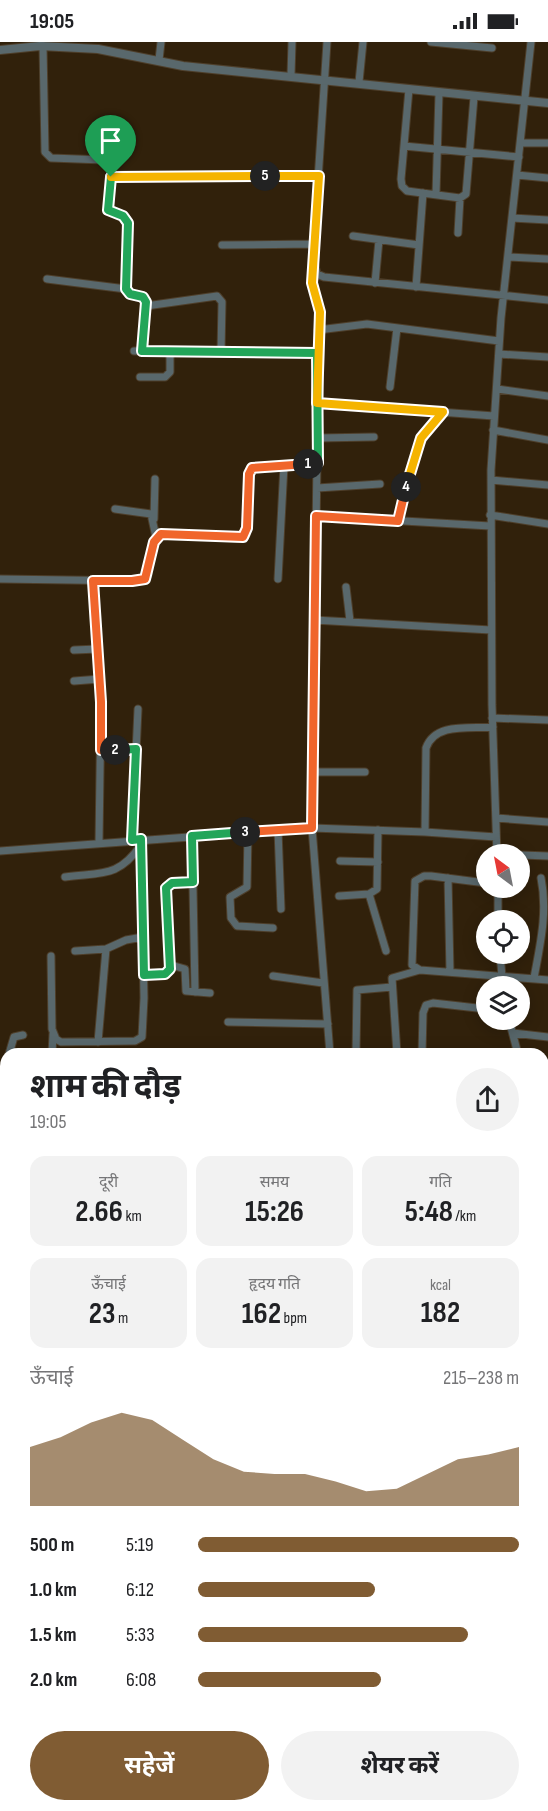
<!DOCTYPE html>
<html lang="hi">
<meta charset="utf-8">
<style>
:root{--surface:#fff;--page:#f2f2f2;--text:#202124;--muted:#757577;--accent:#805c33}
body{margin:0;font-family:"Sofia Sans Condensed","Noto Sans Devanagari",sans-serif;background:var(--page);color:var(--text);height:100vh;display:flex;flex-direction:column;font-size:22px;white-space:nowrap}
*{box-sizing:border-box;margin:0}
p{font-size:20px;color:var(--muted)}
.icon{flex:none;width:33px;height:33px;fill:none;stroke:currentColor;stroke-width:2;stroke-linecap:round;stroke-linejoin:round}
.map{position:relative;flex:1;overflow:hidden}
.sheet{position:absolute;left:0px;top:1006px;width:549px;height:764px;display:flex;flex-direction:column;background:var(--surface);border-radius:18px 18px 0 0;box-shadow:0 3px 15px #0003}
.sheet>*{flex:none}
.needle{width:39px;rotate:328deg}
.tools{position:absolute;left:476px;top:802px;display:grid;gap:12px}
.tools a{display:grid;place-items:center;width:54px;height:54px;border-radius:50%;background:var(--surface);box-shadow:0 3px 15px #0003;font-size:30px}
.pin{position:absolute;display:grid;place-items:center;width:51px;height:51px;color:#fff;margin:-62px -26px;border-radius:50% 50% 50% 0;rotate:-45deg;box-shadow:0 0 6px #0007}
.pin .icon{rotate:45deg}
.km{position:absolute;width:30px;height:30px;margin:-15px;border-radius:50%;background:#222;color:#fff;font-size:16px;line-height:30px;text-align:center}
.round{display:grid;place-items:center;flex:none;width:63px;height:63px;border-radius:32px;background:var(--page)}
.overview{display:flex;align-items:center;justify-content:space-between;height:102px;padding:0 30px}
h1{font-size:33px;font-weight:700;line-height:45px}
.figures{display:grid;grid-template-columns:repeat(3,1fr);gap:9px;height:102px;padding:6px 30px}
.figures div{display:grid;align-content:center;border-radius:15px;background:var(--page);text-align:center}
.figures b{font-size:30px;font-weight:700}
.figures small{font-size:16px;font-weight:400}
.figures p{font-size:16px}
.chart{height:168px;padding:12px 30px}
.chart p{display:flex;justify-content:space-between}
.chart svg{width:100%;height:108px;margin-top:6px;fill:var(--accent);opacity:.7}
.cta{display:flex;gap:12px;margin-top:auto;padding:12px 30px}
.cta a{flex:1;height:69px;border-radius:36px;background:var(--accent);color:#fff;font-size:24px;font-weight:700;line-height:69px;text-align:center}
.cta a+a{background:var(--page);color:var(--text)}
ul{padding:0 30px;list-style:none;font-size:20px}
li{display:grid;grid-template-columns:96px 72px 1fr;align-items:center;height:45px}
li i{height:15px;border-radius:8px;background:var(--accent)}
.status{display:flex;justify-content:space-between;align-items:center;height:42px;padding:0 30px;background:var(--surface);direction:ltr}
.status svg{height:16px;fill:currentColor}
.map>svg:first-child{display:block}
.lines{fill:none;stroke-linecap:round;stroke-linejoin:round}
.minor-casing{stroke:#4e3f2b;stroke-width:9}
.tertiary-casing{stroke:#4e3f2b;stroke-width:10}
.secondary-casing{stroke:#4e3f2b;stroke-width:11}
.trunk-casing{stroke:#4e3f2b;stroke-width:13}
.minor{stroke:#59686c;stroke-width:7}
.tertiary{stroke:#59686c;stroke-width:8}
.secondary{stroke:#768d95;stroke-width:9}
.trunk{stroke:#96b8c2;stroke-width:10}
.split-1-casing{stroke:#fff;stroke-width:12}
.split-2-casing{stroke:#fff;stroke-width:12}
.split-3-casing{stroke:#fff;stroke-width:12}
.split-4-casing{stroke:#fff;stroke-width:12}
.split-5-casing{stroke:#fff;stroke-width:12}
.split-6-casing{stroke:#fff;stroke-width:12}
.split-1{stroke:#22a559;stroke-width:8}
.split-2{stroke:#f0652b;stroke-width:8}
.split-3{stroke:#22a559;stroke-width:8}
.split-4{stroke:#f0652b;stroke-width:8}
.split-5{stroke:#f5b400;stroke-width:8}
.split-6{stroke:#f5b400;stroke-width:8}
</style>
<div class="status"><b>19:05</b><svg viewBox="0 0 49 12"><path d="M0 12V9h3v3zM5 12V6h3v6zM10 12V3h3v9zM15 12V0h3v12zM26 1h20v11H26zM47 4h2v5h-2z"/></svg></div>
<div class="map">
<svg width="548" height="1769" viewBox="0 0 548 1769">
<rect width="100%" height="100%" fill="#31210b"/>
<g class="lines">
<g class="minor-casing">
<path id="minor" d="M327,0L313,215L317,232L324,235L548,258
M431,0L492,6
M43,4L45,110L51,116L104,118L111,122L108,167L123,174L128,181L126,247L130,252L143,255L146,260L142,309
M159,18L161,0
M291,33L292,0
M359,40L363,0
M409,47L401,137L402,144L407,149L460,156L466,152L474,55
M520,101H548
M404,104L519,115
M517,133L548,136
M112,135L319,134
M436,152L439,51
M512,176L548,178
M458,191L460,156
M353,194L419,203
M222,203L314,202
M509,215L548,217
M314,225L312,241L319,270L312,786L330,1012
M47,237L126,247
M375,241L379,198
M416,245L423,151
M146,264L217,254L222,260L221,310
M318,288L367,282L499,299
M134,309L317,311
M499,312L548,315
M140,335H165L170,330V310
M390,345L397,286
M497,347L548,354
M317,361L494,374
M493,388L548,398
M318,396L374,395
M491,438L548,443
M317,446L380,442
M115,467L151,472L156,495
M490,473L548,482
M317,474L490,484
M154,477L155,437
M398,479C409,436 411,403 443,370
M0,537L139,539L148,533L154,500L161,492L237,496L246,493L249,432L252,426L318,421
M278,537L284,423
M93,539L101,660L99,800
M346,545L350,579
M314,578L491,588
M74,608L98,607
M74,639L100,637
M492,676L548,678
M101,708L136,707
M312,730H365
M496,776L548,780
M278,788L281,867
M248,790L247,845L230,855L231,876L237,884L273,886
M425,790L426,706C435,680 470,687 493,685
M192,794L195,950
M132,798L138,667
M0,809L312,786L425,790L496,795
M497,812L548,814
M497,813L492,663L491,428L501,276L531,0
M340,819L378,820
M65,835C102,830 118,836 141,803
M448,836L450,930
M486,841L431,834H424L415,839L412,923L420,928L548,938
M369,852L386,909
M339,854L369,852L377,847L378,788
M498,879V846
M75,909L106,907L126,898L143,895
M500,912L503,945
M51,914L52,987L56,997L61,1000L135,999L142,995L144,956L141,797
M171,923L185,927L186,949L210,951
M144,933L165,932L170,927L166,846L172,841L193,840
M273,934L323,941
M534,936C540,903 548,870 541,836
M509,978L518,1012
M228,980L328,982
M513,991L548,995
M98,1000L106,907
M9,1012L14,995L23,993
M52,1012L53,992
M356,1012L357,948L392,945
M397,1012L392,936L420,928
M422,1012L423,971L426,963L433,961L486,967
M543,1066L548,1074
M0,1099L6,1098
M543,1102L548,1090
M0,1135L6,1158
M543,1241H548
M543,1284L548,1282
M543,1348L548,1346
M0,1372L6,1371
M0,1394L6,1392
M0,1454L6,1453
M543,1457L548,1458
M543,1487H548
M543,1558H548
M543,1722L548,1719
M29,1764L30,1769
M171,1764L172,1769
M270,1769V1764
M451,1769L461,1764
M501,1769L510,1764
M520,1769V1764"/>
</g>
<g class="tertiary-casing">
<path id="tertiary" d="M0,8L40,4L98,7L183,24L548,61
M543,1648L548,1645
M315,1769L325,1764"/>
</g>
<g class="secondary-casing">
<path id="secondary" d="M543,1294L548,1293
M543,1338L548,1337"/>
</g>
<g class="trunk-casing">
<path id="trunk" d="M543,1309L548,1308
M543,1324L548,1323
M0,1417L6,1416
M0,1430L6,1428"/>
</g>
<use href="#minor" class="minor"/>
<use href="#tertiary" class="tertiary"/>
<use href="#secondary" class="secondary"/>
<use href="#trunk" class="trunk"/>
</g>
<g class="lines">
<g class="split-1-casing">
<path id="split-1" d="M111,135L108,168L123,174L128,181L126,247L130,252L143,255L146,260L142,309L317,311L318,421L308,422"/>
</g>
<g class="split-2-casing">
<path id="split-2" d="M115,708H101V660L93,539H132L145,537L154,500L161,492L243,495L247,486L249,432L252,426L308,422"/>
</g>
<g class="split-3-casing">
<path id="split-3" d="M115,708L136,707L132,798L141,797L144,933L165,932L170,927L166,846L172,841L193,840L192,794L245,790"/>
</g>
<g class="split-4-casing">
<path id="split-4" d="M245,790L312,786L316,474L398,479L406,445"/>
</g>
<g class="split-5-casing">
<path id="split-5" d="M265,134H319L312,241L320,270L317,361L443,370L421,396L406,445"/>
</g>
<g class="split-6-casing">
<path id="split-6" d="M111,135L265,134"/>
</g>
<use href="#split-1" class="split-1"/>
<use href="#split-2" class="split-2"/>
<use href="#split-3" class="split-3"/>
<use href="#split-4" class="split-4"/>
<use href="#split-5" class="split-5"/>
<use href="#split-6" class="split-6"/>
</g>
</svg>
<div class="tools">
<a><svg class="needle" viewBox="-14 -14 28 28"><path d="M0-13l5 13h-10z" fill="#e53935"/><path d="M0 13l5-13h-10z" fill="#757577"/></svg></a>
<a><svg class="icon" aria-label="locate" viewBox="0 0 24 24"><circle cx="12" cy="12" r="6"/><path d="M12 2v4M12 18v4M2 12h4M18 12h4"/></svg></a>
<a><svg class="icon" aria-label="layers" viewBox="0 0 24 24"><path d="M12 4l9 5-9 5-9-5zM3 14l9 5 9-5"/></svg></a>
</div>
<div class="pin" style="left:111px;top:135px;background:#1e9e55"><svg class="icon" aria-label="arrive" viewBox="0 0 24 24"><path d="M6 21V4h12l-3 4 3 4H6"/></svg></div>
<b class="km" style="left:308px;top:422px">1</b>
<b class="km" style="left:115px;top:708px">2</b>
<b class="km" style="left:245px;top:790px">3</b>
<b class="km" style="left:406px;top:445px">4</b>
<b class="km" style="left:265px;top:134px">5</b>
<section class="sheet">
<div class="overview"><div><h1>शाम की दौड़</h1><p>19:05</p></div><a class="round"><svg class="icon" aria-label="share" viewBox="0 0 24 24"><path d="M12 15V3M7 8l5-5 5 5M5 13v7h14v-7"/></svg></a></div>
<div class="figures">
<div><p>दूरी</p><b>2.66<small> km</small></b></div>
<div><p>समय</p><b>15:26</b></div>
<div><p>गति</p><b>5:48<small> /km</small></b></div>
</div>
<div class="figures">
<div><p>ऊँचाई</p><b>23<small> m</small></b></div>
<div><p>हृदय गति</p><b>162<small> bpm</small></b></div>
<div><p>kcal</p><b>182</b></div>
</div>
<div class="chart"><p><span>ऊँचाई</span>215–238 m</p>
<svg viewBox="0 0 160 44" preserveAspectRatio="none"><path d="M0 44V20L10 16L20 10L30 6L40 9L50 17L60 25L70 30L80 31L90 31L100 34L110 38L120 37L130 31L140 25L150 23L160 20V44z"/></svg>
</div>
<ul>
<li><b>500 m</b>5:19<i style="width:100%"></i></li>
<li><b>1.0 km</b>6:12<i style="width:55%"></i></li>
<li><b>1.5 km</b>5:33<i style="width:84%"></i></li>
<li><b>2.0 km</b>6:08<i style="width:57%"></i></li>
</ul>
<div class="cta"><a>सहेजें</a><a>शेयर करें</a></div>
</section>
</div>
